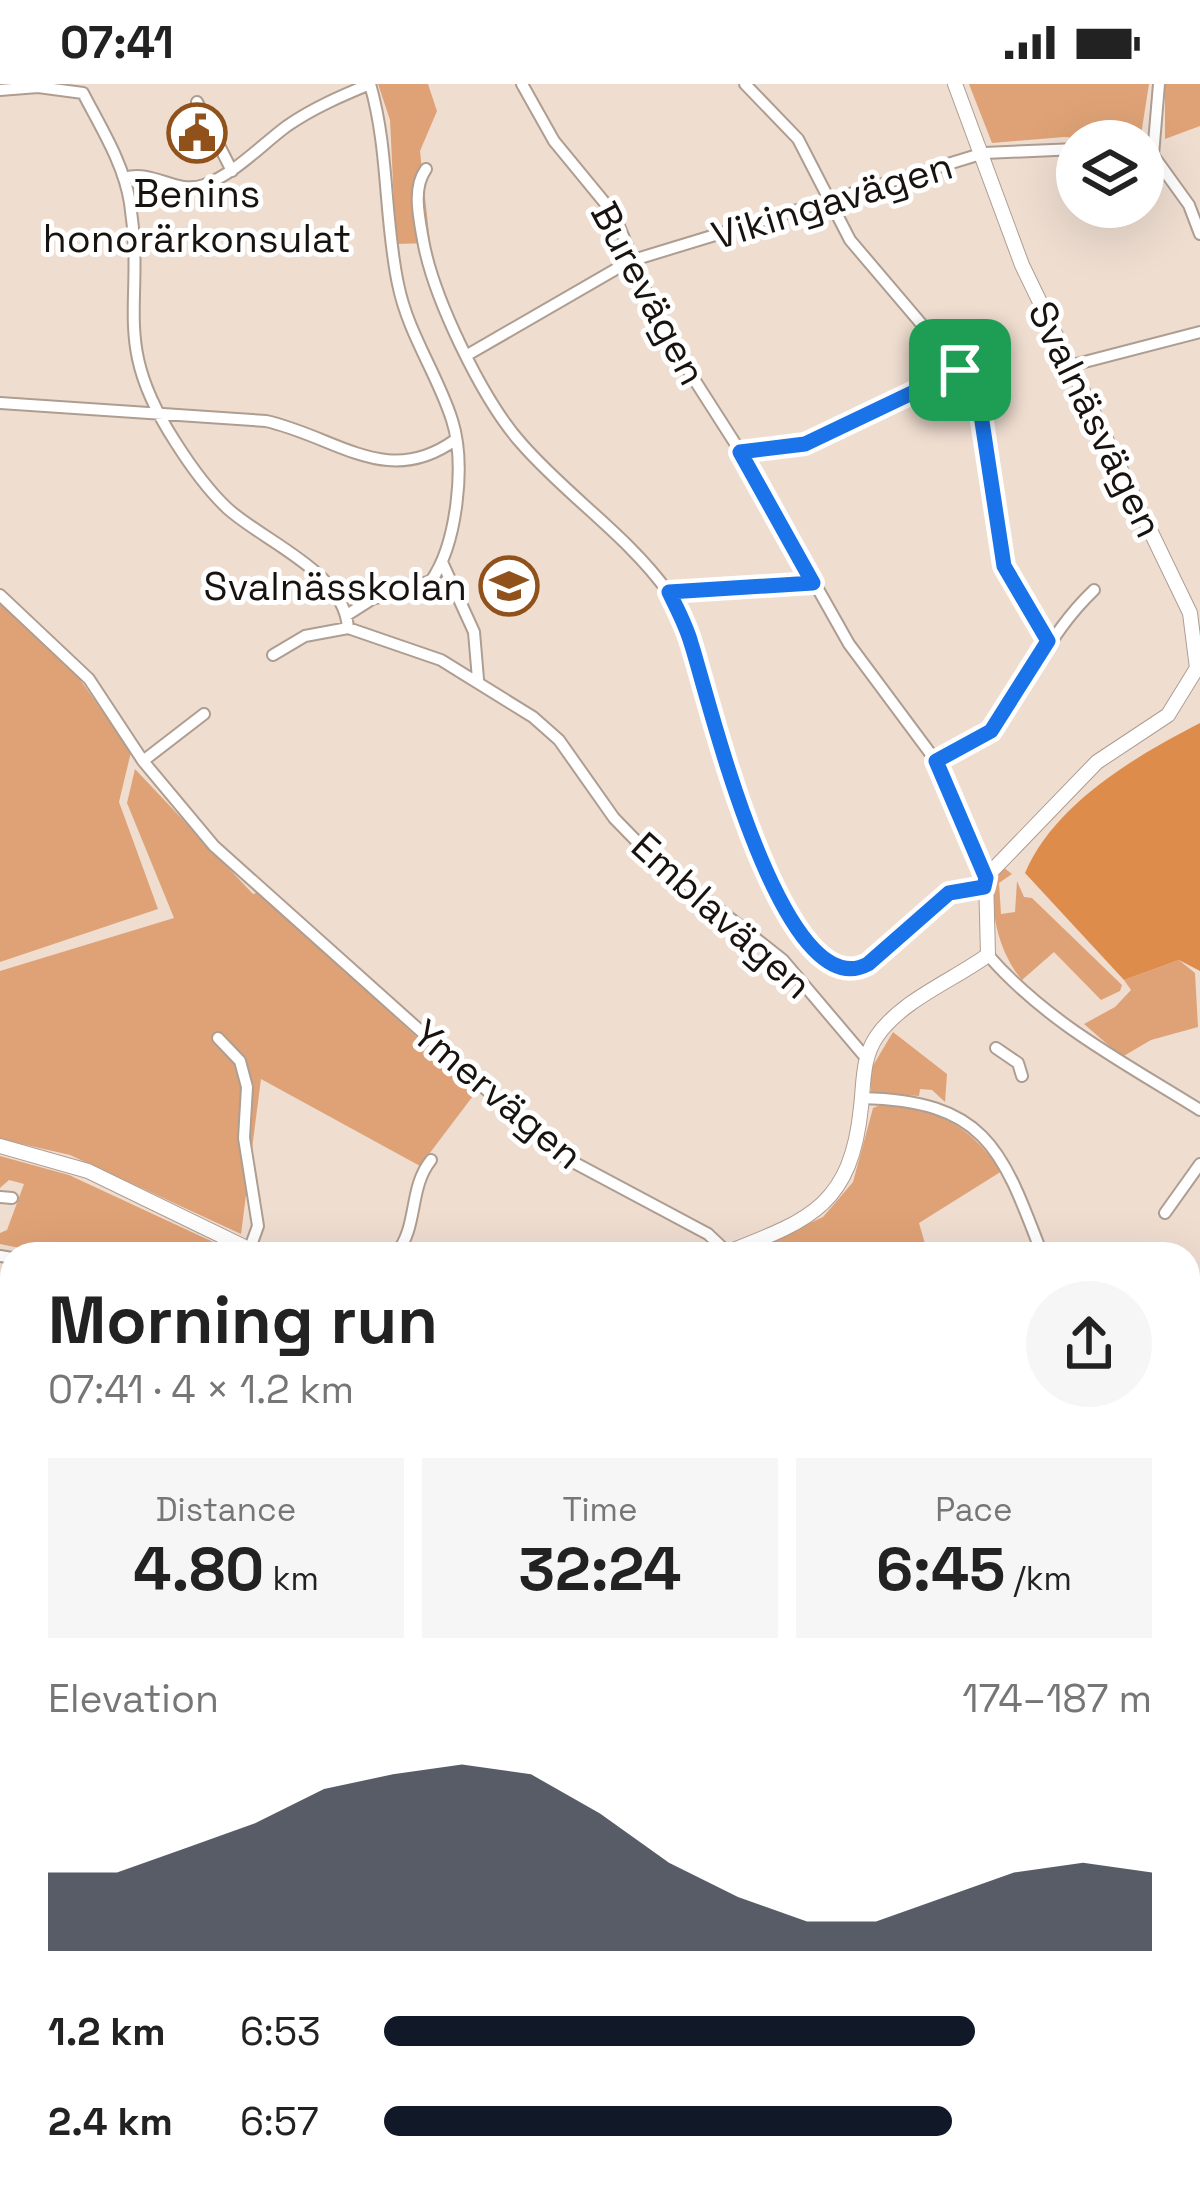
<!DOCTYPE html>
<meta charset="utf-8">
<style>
:root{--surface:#fff;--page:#f6f6f6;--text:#222;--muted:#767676;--accent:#111827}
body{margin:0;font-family:"Space Grotesk",sans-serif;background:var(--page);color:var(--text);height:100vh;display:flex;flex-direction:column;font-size:45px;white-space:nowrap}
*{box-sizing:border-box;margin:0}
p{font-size:39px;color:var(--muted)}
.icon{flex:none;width:66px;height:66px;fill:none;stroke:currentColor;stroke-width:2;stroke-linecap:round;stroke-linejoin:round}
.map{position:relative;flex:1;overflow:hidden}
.details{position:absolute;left:0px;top:1158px;width:1200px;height:951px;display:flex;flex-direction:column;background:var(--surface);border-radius:36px 36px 0 0;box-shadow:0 12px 48px #0002}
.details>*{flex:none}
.tools{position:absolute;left:1056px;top:36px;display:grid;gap:24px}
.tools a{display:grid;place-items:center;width:108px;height:108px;border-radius:50%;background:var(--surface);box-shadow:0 12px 48px #0002;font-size:60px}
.pin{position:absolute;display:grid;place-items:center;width:102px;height:102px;color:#fff;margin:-51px;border-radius:24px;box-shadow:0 6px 18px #0006}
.round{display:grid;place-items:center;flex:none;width:126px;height:126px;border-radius:63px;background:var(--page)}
.headline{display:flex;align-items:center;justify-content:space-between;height:204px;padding:0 48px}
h1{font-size:66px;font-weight:700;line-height:90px}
.stats{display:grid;grid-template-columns:repeat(3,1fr);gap:18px;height:204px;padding:12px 48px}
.stats div{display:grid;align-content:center;border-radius:0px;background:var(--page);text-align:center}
.stats b{font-size:60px;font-weight:700}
.stats small{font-size:33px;font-weight:400}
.stats p{font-size:33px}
.chart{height:336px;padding:24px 48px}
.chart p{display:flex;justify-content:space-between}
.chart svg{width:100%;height:216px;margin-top:12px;fill:var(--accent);opacity:.7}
ul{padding:0 48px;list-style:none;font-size:39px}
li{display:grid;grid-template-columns:192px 144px 1fr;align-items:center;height:90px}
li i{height:30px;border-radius:15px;background:var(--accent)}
.status{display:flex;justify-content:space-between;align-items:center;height:84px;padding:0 60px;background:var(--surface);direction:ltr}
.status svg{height:33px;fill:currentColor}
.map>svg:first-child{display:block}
.green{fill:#dfa276}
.water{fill:#de8c4c}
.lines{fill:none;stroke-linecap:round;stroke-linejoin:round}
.minor-casing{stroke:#ae9d91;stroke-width:14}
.tertiary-casing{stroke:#ae9d91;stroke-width:16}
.minor{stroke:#fff;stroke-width:10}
.tertiary{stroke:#fff;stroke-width:14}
.route-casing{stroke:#fff;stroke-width:24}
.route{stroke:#1a73e8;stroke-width:15}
.labels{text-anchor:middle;stroke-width:10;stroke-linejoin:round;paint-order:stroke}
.poi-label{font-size:39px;fill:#19130f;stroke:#fff}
.street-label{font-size:39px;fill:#19130f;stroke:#fff}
</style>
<div class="status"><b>07:41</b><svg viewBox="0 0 49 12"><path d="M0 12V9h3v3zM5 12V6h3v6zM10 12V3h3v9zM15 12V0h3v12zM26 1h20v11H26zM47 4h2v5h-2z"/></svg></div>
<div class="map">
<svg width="1200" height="2107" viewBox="0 0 1200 2107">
<rect width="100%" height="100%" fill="#efddd0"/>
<path class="green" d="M378,0H428L437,27L420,67L430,159L396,160L390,36Z
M969,0H1149L1141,51L1139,57L1064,53L992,59Z
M1165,0H1200V42L1165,55Z
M0,520L79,594L131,668L119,718L158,825L0,878Z
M135,685L253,810L260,808L476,1008L420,1082L261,995L241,1150L70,1071L0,1055V887L174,834L127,719Z
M1003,783L1012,790L999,799L1001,830L1015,828L1017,797L1024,813L1032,814L1122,901L1120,907L1101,916L1054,868L1022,896C999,869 983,816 1003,783Z
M1179,876L1195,889L1198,943L1151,956L1122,973L1084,940L1115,923L1131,906L1124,896Z
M893,948L947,990L945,1018L932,1006L920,1005L919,1012L871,1008V985Z
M883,1020C942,1028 965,1038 1002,1087L919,1139L928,1170H743L823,1133L853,1098L873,1024Z
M0,1072L69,1091L239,1170H49L0,1160V1149L7,1146L24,1100L9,1096L0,1104Z"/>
<path class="water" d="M1200,639V887L1179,876L1124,896L1025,789C1055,719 1136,672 1200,639Z"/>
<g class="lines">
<g class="minor-casing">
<path id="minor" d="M522,0L554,57L614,130L660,242L740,367L849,560L936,677L986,793
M745,0L798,55L850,156L969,296L981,331L1004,483L1049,557
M0,6L38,3L83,9C101,44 124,80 130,119C146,223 109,256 176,359C190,381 208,406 227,424C264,458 344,487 348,544
M197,18L232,87
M1153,71L1189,121L1200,150
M1153,71L1159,0
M426,85C412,104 419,133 423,156C433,213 482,315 521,359C566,411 628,452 668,508C703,556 707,626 724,681C741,736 792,882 860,884L949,809L984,803
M124,94C154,85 175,111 204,101C236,89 260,62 287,42C313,24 341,12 370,0
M469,270L630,177L984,69L1077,65
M1069,282L1200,248
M0,319L266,337C337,353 387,405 455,356
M740,367L805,360L960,286
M442,478L474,548L478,595
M669,508L813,498
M0,511L89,595L143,677L214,762L558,1070L708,1150L727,1168
M347,531L372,515L431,497C457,460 466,380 452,336C437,289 408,250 398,200C384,134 389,65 370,0
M273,571L305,552L348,544L441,576L533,633L559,656L614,734L650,771L783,876L866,974
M143,677L204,630
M936,677C1029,636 1026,571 1094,506
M988,871C1047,939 1125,979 1200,1026
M218,954L240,977L247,1003L244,1054L258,1142L250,1164
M996,964L1018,979L1022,992
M862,1014C986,1017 1002,1065 1042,1170
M0,1113L12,1114
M1165,1129L1200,1080
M396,1170C419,1141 408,1105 431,1076
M0,1172L12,1174
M0,1237L12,1240
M0,1350L12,1367
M0,1429L12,1432
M1188,1472L1200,1474
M1188,1560L1200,1552
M1188,1713L1198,1705
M0,1816L12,1823
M1188,1860L1200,1861
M1188,2054L1200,2062
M108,2097L109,2107
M764,2097L805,2107
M897,2107L898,2097
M1041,2107L1051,2097"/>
</g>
<g class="tertiary-casing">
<path id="tertiary" d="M0,1062L88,1087L259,1170
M723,1170C807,1137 851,1124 861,1023C864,998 862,974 877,952C902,916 952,897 988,871L986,793L1097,678L1168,631L1197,584L1190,529L1022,181L955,0
M0,2063L12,2062
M565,2097L586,2107"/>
</g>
<use href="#minor" class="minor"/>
<use href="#tertiary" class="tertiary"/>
</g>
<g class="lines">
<g class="route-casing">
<path id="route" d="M960,286L981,331L1004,482L1048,557L991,647L936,677L986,794L984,803L949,809L868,880C781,927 707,607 691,559C686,541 677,525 669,508L813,499L740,368L805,360Z"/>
</g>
<use href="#route" class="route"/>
</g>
<defs>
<g id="civic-ring" transform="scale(3)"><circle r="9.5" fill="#fff" stroke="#91511b" stroke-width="1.5"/><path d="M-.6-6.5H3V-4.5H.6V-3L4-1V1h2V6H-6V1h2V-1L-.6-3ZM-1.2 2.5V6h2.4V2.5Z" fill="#91511b"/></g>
<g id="school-ring" transform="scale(3)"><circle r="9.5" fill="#fff" stroke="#91511b" stroke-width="1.5"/><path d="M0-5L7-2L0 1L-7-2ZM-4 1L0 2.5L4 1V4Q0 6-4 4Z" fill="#91511b"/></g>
</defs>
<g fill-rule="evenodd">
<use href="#civic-ring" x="197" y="49"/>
<use href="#school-ring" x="509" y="502"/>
</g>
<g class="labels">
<g class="poi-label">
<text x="197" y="123">Benins<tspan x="197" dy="45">honorärkonsulat</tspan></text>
<text x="467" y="516" text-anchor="end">Svalnässkolan</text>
</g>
<g class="street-label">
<text transform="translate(832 116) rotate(-17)" y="14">Vikingavägen</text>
<text transform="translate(649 209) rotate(62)" y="14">Burevägen</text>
<text transform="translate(1096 335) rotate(64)" y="14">Svalnäsvägen</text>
<text transform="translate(722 831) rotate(42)" y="14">Emblavägen</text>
<text transform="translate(498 1010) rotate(40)" y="14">Ymervägen</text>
</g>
</g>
</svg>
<div class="tools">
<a><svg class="icon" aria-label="layers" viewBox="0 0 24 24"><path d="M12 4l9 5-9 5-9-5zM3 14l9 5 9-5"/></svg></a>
</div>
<div class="pin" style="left:960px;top:286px;background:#1e9e55"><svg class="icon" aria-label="arrive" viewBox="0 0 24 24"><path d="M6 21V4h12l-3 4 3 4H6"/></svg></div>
<section class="details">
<div class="headline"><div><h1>Morning run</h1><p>07:41 · 4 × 1.2 km</p></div><a class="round"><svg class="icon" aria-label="share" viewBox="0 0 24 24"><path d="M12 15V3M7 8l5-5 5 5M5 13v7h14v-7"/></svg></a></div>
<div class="stats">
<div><p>Distance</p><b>4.80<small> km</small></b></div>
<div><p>Time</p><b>32:24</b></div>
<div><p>Pace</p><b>6:45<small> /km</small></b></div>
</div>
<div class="chart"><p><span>Elevation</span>174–187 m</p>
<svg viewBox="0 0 160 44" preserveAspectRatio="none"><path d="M0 44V28L10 28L20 23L30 18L40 11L50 8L60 6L70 8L80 16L90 26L100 33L110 38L120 38L130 33L140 28L150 26L160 28V44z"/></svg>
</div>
<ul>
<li><b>1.2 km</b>6:53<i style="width:77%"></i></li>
<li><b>2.4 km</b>6:57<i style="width:74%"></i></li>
</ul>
</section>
</div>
